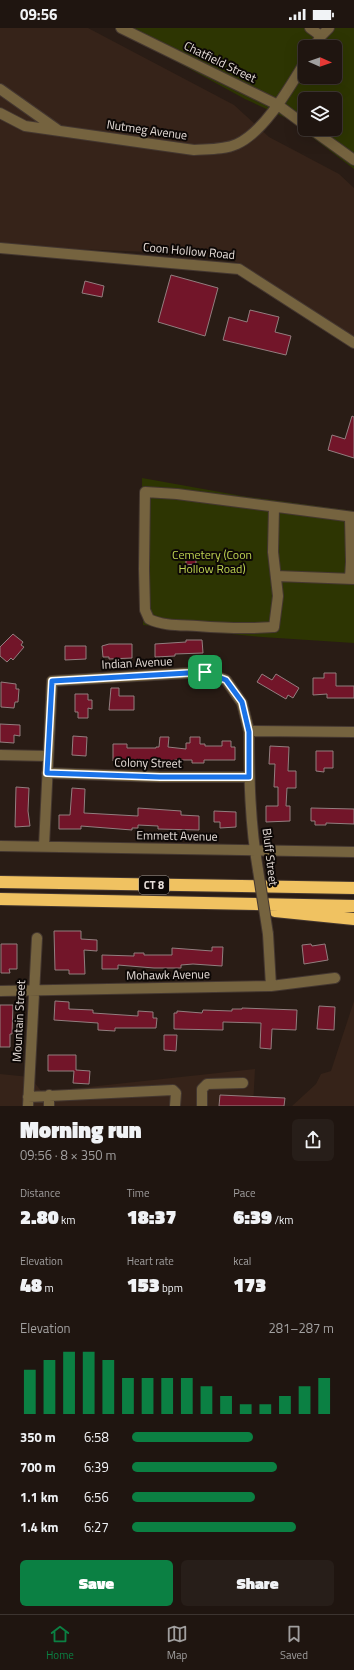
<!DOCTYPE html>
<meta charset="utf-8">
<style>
:root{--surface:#1f1510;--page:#271e19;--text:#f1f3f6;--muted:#a19f9f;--line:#3c3430;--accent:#0b8043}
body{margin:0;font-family:"Titillium Web",sans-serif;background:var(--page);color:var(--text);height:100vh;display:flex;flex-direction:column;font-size:15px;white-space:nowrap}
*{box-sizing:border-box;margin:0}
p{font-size:13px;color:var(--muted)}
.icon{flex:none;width:22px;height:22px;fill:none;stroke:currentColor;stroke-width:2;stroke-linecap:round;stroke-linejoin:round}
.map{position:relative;height:1078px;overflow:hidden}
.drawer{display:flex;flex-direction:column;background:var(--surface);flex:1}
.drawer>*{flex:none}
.needle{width:26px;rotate:92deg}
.buttons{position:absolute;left:298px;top:12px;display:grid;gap:8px}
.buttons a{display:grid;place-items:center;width:44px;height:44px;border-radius:6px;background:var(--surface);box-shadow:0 4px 16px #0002,0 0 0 1px var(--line);font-size:20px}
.pin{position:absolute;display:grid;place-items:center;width:34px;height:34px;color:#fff;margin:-17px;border-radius:8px;box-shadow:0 2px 6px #0006}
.round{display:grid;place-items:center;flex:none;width:42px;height:42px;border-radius:6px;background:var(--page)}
.summary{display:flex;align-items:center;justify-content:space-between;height:68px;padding:0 20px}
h1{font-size:22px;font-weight:800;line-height:30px}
.stats{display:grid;grid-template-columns:repeat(3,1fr);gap:6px;height:68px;padding:4px 20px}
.stats div{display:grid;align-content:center}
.stats b{font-size:20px;font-weight:800}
.stats small{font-size:11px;font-weight:400}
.stats p{font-size:11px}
.chart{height:112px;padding:8px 20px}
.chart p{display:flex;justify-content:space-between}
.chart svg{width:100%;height:72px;margin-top:4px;stroke:var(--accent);stroke-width:6}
.primary-button{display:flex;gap:8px;margin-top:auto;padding:8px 20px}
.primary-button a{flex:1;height:46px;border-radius:6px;background:var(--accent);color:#fff;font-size:16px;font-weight:800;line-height:46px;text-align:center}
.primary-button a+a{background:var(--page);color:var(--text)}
ul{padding:0 20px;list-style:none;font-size:13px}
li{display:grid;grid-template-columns:64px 48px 1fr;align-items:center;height:30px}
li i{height:10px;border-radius:5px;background:var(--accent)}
.status{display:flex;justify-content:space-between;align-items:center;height:28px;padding:0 20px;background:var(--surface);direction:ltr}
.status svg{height:11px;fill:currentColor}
.tabs{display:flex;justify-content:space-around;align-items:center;height:56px;border-top:1px solid var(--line);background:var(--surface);font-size:11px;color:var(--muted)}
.tabs a{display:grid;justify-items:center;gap:2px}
.tabs .on{color:var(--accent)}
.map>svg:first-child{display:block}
.built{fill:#362319}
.green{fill:#2d3502;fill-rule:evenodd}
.building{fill:#721529;stroke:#927e7f}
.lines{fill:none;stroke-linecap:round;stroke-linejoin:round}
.minor-casing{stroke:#443730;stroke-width:12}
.highway-casing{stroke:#443730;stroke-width:14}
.minor{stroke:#75633f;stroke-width:10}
.highway{stroke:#f0c261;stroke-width:12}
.minor-bridge-casing{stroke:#443730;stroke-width:12;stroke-linecap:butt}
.minor-bridge{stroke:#75633f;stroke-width:10}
.route-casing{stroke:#fff;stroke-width:8}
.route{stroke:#1a73e8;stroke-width:5}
.labels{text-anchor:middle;stroke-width:4;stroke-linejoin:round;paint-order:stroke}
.shield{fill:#0d0806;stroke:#a69e9a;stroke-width:1}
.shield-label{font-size:11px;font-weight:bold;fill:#e7ded9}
.street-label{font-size:12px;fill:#e7ded9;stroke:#0d0806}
.park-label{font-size:12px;fill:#bed351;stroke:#0d0806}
</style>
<div class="status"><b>09:56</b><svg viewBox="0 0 49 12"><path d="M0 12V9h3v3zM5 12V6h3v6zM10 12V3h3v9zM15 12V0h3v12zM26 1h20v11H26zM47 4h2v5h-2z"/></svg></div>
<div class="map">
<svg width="354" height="1078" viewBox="0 0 354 1078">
<rect width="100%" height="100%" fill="#291c15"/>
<path class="built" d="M0,0H88L234,77L269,109L339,146L354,160V309L225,227L0,218Z
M354,973V1078H292L316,1056L321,1046L331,1043Z
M255,1041L253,1078H0V1046L30,1049L42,1064Z"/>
<path class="green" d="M119,0H354V141L288,91L245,71L146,17ZM305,19H335V49H305ZM305,71H335V101H305Z
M142,450L242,468L354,483V615L262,609L143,597Z"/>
<path class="building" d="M171,247L218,260L205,308L158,294Z
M85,253L104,258L102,269L82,265Z
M250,282L279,289L275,304L291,308L286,327L223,312L229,289L247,294Z
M352,388L354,389V430L328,422L332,407L345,411Z
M196,525V536L186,537V526Z
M13,606L23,614L21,617L24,619L13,632L11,630L7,634L0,628V619Z
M186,612H202L203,625L175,626V628L155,629V616L186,614Z
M109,616H132V630L109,631V629H103L102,618Z
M65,618H86V631L65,632Z
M324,645H336V658H354V670H327V666L313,667V650H324Z
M262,646L272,652L276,646L299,660L293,670L288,667L286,671L257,654Z
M1,654L16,656V661H19L18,674H15L14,680L1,679Z
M111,660H119V668H134V682H109Z
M75,666H88V672H92V681L88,680V690H78V684H75Z
M0,696L20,697V708L14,707V715L0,714Z
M73,708L87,709L86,728L72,727Z
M160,709H169L168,719L186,721V715H190V709H200V716H205V718H222V713H231V719H235V732H204V735H192V732H174L171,738L161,737V734L113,733V716H127V720H156V719H159Z
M270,718L289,719L288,743H296V760H287L286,778H290V793L266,794V778H278V759H274L275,736H269Z
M316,723H333V740H324V744L316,743Z
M16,759L29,760L28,783L30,798L15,799Z
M72,760L85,761L84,785L138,788V780L181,783V787L199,788V802L158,801V798L138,797V800H132V802L81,798V801H59V787H70Z
M311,780L354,781V796L326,795V797H315V793H311Z
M214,783L236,784V799L220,800V794H214Z
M54,903H81V911L97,912V923L84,922L85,946H69V942H55Z
M1,916H17V941H9L10,945H1Z
M311,916L312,918L325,916L328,932L304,936L302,917Z
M212,919H223L222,938L193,936L181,937V940H154L118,937V941H102V927L134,928V925H144V927H172V920L212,923Z
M55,973L69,974V981L93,982V985L138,988V983L153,984V990H157L156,1000H115V1003L98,1002V995L54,992Z
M0,977H13L12,1006H10V1019H0Z
M319,978L335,979L334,1002L317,1001Z
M242,980L297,982L296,1002L272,1001L271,1021L260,1020L261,995L223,994V1002L174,1001V985H177V983L202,985L203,982L232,983V981H242Z
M164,1007H177L176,1023L164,1022Z
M48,1027H76V1042L90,1043L89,1056L73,1055L74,1043H48Z
M220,1067L285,1070L284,1078H219Z"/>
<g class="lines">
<g class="minor-casing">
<path id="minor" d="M121,0L278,77L305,97
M310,0L321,8L314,19
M321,8L329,0
M0,61L58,102
M0,85L25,98L194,122C207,121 224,122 237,116C265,103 289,60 305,34
M311,101L354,132
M0,220L239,241L354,315
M274,479L273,524L278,568L274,599C248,601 223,600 197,598C181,597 163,598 149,591L145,582L144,541L145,464L177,466L354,489
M276,548L354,551
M350,550L351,534L350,489
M249,703C249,750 250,796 258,842
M0,727L48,728
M47,745L160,749H249
M0,818L354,824
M44,818L52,653L205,644L226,652L242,675L249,703L354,704
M268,906L271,958
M0,963L271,958L335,950
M28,1069L173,1062L176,1065L175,1078
M28,1078L37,910
M49,1078V1067
M202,1078V1061L207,1056L243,1055"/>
</g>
<g class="highway-casing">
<path id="highway" d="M0,854L354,860
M0,871L354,878
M275,883L354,891"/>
</g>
<use href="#minor" class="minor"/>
<use href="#highway" class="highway"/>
<g class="minor-bridge-casing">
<path id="minor-bridge" d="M258,842L268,906"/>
</g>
<use href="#minor-bridge" class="minor-bridge"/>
</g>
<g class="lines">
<g class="route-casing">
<path id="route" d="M205,644L226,652L242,674L249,704V749H160L47,745L52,653Z"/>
</g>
<use href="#route" class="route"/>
</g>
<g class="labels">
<rect class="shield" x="139" y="848" width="30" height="18" rx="3"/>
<g class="shield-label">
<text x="154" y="861">CT 8</text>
</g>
<g class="street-label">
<text transform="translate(220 34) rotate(26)" y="4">Chatfield Street</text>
<text transform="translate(147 102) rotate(8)" y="4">Nutmeg Avenue</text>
<text transform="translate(189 223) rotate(5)" y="4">Coon Hollow Road</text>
<text transform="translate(137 635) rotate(-3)" y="4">Indian Avenue</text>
<text transform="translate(148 735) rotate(1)" y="4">Colony Street</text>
<text transform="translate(177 808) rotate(1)" y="4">Emmett Avenue</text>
<text transform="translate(270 829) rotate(83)" y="4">Bluff Street</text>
<text transform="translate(168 947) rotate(-1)" y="4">Mohawk Avenue</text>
<text transform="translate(19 993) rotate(-87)" y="4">Mountain Street</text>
</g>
<g class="park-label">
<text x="212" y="531">Cemetery (Coon<tspan x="212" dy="14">Hollow Road)</tspan></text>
</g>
</g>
</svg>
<div class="buttons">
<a><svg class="needle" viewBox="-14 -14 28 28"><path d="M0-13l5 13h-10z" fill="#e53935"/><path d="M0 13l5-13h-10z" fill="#a19f9f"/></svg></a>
<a><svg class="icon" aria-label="layers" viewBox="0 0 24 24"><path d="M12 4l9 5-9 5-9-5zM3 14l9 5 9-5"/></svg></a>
</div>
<div class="pin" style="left:205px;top:644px;background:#1e9e55"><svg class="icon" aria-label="arrive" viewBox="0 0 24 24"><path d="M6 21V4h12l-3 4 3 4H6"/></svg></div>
</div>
<section class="drawer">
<div class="summary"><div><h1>Morning run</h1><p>09:56 · 8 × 350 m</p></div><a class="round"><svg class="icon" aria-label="share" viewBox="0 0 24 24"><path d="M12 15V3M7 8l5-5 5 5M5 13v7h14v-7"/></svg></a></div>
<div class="stats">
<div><p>Distance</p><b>2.80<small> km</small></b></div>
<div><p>Time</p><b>18:37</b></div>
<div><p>Pace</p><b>6:39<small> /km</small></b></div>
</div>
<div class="stats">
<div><p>Elevation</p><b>48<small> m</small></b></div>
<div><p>Heart rate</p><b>153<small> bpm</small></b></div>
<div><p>kcal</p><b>173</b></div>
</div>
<div class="chart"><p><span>Elevation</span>281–287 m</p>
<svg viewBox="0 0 160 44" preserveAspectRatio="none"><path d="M5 44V17M15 44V11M25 44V6M35 44V6M45 44V11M55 44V22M65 44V22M75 44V22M85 44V22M95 44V27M105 44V33M115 44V38M125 44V38M135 44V33M145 44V27M155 44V22"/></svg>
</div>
<ul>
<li><b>350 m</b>6:58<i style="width:60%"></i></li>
<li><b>700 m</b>6:39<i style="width:72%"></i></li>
<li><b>1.1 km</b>6:56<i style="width:61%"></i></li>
<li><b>1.4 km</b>6:27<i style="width:81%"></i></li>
</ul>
<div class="primary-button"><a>Save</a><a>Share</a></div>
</section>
<nav class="tabs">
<a class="on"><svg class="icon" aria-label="home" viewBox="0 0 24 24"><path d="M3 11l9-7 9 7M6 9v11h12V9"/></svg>Home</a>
<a><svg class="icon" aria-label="map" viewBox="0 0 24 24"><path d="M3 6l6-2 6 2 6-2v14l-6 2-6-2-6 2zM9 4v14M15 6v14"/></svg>Map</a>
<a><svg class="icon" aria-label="saved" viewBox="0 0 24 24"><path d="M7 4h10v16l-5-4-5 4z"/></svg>Saved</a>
</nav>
